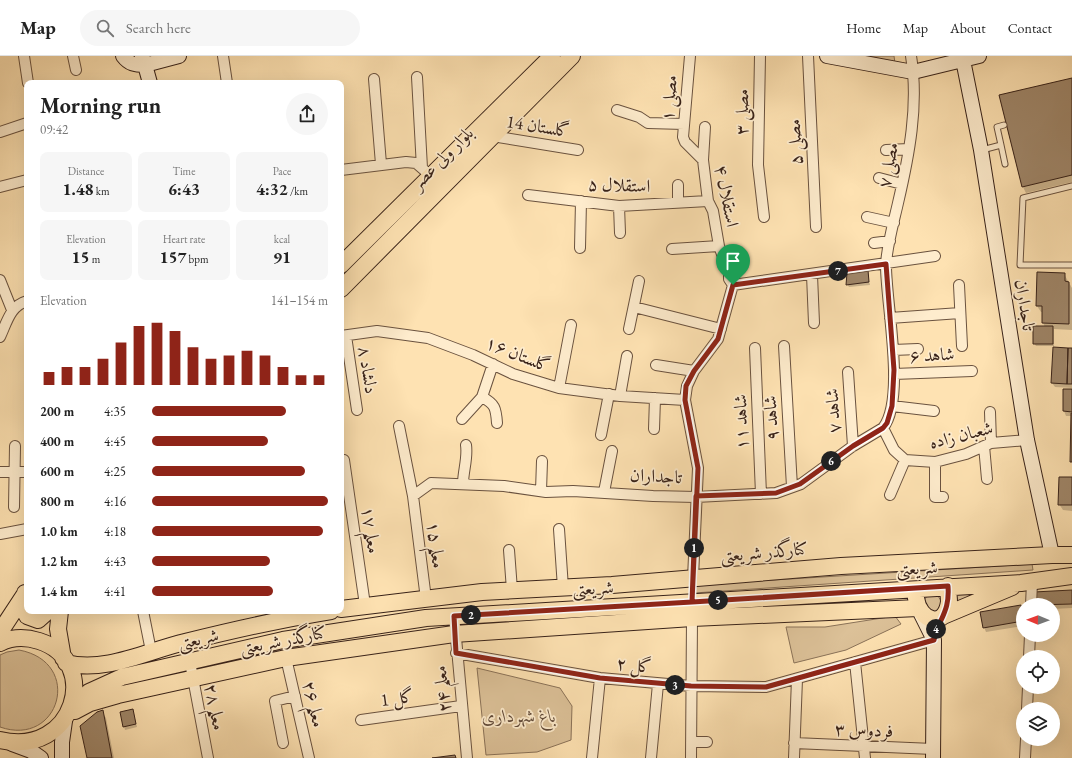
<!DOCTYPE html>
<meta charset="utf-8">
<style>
:root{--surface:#fff;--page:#f6f6f6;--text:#222;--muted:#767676;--line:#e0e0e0;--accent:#8f2418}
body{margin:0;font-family:"EB Garamond",Amiri,serif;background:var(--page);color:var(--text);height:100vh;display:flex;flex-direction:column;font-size:15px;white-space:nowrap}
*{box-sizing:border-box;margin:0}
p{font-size:13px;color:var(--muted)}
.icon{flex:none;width:22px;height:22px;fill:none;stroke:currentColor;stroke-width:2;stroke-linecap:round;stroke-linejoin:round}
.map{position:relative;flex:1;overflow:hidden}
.side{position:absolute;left:24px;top:24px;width:320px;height:534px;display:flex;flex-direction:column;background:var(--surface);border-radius:8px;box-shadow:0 4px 16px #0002}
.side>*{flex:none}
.needle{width:26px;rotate:271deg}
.controls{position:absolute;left:1016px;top:542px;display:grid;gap:8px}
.controls a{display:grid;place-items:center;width:44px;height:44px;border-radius:50%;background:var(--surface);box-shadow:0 4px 16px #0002;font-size:20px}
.pin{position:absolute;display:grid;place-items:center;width:34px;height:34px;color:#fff;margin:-41px -17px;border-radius:50% 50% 50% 0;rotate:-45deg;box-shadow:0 0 4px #0007}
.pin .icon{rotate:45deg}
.km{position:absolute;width:20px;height:20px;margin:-10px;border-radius:50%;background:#222;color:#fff;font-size:11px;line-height:20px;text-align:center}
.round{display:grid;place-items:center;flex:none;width:42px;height:42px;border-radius:21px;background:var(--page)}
.head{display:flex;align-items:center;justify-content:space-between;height:68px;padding:0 16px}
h1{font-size:22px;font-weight:700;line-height:30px}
.figures{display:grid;grid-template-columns:repeat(3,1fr);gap:6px;height:68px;padding:4px 16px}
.figures div{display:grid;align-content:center;border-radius:8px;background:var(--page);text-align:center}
.figures b{font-size:17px;font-weight:700}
.figures small{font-size:11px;font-weight:400}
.figures p{font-size:11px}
.chart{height:112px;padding:8px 16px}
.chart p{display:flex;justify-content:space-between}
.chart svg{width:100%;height:72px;margin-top:4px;stroke:var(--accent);stroke-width:6}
ul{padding:0 16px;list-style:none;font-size:13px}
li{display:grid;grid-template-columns:64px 48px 1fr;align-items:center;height:30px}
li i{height:10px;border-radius:5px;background:var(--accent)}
header{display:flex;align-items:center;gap:24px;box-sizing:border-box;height:56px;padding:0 20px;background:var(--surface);border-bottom:1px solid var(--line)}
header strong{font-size:19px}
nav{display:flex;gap:22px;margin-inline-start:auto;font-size:14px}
.search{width:280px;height:36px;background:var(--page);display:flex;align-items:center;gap:10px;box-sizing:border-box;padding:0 14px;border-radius:22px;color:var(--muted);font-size:15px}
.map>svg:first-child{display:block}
.green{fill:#dcc198;stroke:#8a7258}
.shadow{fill:#0003}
.building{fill:#9f8669;stroke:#382219}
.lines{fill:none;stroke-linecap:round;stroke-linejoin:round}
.service-casing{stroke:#6a523f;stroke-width:7}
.minor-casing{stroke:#6a523f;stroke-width:12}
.secondary-casing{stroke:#382219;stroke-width:16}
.primary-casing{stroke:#382219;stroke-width:18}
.service{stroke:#feeccd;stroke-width:5}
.minor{stroke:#feeccd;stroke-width:10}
.secondary{stroke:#feeccd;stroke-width:14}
.primary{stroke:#fee2b2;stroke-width:16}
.route-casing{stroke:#fff;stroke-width:8}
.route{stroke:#8f2418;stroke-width:5}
.labels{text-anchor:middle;stroke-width:3.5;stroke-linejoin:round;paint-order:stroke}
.street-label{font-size:18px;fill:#382219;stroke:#feeccd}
.park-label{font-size:18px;font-style:italic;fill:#614a39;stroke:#feeccd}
</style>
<header>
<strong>Map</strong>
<div class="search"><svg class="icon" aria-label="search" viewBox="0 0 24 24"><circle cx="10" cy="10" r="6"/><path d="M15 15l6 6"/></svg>Search here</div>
<nav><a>Home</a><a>Map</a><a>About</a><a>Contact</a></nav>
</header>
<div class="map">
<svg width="1072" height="702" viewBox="0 0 1072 702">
<rect width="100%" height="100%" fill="#fee2b2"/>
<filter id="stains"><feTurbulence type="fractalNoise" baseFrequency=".005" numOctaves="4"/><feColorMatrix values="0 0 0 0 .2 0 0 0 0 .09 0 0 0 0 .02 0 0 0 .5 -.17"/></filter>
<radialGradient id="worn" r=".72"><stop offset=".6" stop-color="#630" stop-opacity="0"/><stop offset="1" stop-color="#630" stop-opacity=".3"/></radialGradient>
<path class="green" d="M866,0H894L895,7Z
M1032,508L1033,514L694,537L693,529Z
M992,533L958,547L956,537Z
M928,539L938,540L943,548L933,559L924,544Z
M895,560L901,568L846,594L794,607L786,571H825Z
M19,594C84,606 60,692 0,671V599L7,596Z
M477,612L560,632L572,650L571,684L537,696L486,699Z"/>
<path class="shadow" d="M1072,23V126L1026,137L1023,131Z
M867,216L870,229L849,231L847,228Z
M1064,218L1072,232V274L1054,273V290H1036L1034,287L1045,271L1043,267V256H1041L1037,250Z
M1072,293V332L1055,331L1052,327Z
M1064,334H1072V407V360H1066L1064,355Z
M1072,422V455L1063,454L1059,448Z
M1072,535V552L1053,553V549H1035Z
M1021,550L1023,554V570L986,576L984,571Z
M133,654L137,671L125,674L121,657Z
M102,656L106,662L114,702H88Z"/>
<path class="building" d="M1072,22V119L1022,131L999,39Z
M868,214L869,226L846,229L847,217Z
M1037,216L1065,217V225L1069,226V268L1042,267V250H1036Z
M1033,270H1053V288H1033Z
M1053,291L1068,292L1067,328L1051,327Z
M1068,292H1072V328H1067Z
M1063,333H1072V356L1063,355Z
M1071,357H1072V406H1070Z
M1059,421H1072V449H1058Z
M1072,534V548L1034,549V536Z
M1021,549L1023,565L983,572L980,556Z
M133,653L136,668L123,671L120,656Z
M103,654L112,702H87L80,670L97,656Z
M455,699L456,702H432Z"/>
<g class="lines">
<g class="service-casing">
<path id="service" d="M1001,89L1005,108
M982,94L1001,89L997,71L1004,69
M1072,130L1023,142L1020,209H1072"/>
</g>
<g class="minor-casing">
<path id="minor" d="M24,0L28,27
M73,0L76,14
M223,0L227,27
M690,0L683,81L685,86L703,104
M760,0L758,109L764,161
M808,0L816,171
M911,0C919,49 909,100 898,147C894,165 886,193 886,210C886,248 906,343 883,372L894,394L905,404L935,406L966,398L991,387L1027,384
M417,21L422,112
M374,23L381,108
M617,54L639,61L648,67L684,68
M0,76L27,67
M492,80L578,94
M886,94L909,93
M341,114L406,106L416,107L431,120
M879,122L902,128
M0,131L27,124
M528,139L619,150L708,145
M678,146V129
M619,150L620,177
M867,161L894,167
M874,187L890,185
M580,192L581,145
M672,193L719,190
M812,219L814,267
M0,224L12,254
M733,229L935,200
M959,229L962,290
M634,251L721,273
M890,262L960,257
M629,273L639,225
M341,280L377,275L428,282L473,299L513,318L559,332L620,340L685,344
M346,280L357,354
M0,281C7,266 10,250 27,245
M784,290L792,431
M755,292L761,438
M893,294L918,293
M656,309L694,315
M848,316L853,390
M894,318L972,315
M559,332L571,269
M620,340L627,300
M482,341C495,348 496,352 497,367
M892,350L934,355
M990,356L991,387
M462,363L482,341L493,308
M399,370L413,440L426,543
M654,373L655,342
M601,379L609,338
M984,390L987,423
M344,404L365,549
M935,406V441H943
M0,416H27
M463,428C463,415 468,402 466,389
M541,435L542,405
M604,436L612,395
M890,439L905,404
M413,440L431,427L504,430L546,436L573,435L653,440L696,441L776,437L801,428L853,390L883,372
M14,451L15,390
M559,473L563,532
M0,478L27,473
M509,494L512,534
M693,522L698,412L685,344L687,330L694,315L718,283L733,229L729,223V217L719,190L713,155L708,145L703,104L705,71
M1031,549L1032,526
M143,555L151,595
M454,560L467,702
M456,597L600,622L691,630L766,631L934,584
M1029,601L1030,579
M286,602L309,702
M190,606L208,702
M855,606L865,702
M1027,653L1028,631
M361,664L461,650
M691,686H707
M283,687L275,645L295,640
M794,687L933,693
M592,702L600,622
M651,702L658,628
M691,702L692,562
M794,702L797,623
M1025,702L1026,683"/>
</g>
<g class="secondary-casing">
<path id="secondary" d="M123,0C129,8 135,9 145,9L142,0
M827,0L913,16L979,0
M963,4L981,94L1027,384L1052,499
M150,27L145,9L179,0
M921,558L934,584L933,702
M12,688L31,695L41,702
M62,702V686L65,665"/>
</g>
<g class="primary-casing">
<path id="primary" d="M341,209L552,0
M341,233L572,0
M25,537L23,550L27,560L38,564L48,555
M916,542C919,565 945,574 949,546C949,541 948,535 948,530
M341,553L482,536L612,529L841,510L1052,499H1072
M60,555L58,573L63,602
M943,560L1012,531
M0,576L25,538
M0,587C12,581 26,581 39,585C102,605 75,702 0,684
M66,607C105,617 147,595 185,586C233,574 282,563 331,555
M75,655L90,647L118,639L286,602L454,578L692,562L918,552
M70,656L89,636L122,621L283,584L426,562L1021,527L1072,520"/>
</g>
<use href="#service" class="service"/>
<use href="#minor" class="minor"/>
<use href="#secondary" class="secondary"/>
<use href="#primary" class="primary"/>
</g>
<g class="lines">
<g class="route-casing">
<path id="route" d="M733,229L718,283L694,315L686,330L685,344L698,412L692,546L454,560L456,597L600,622L691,630L766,631L934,584C939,562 950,556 948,530L692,546L696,440L776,437L800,428L853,390L883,372L887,367L892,350L894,314L886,208L733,229"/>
</g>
<use href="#route" class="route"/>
</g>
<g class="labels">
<g class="street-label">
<text transform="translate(669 42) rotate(-85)" y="6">مصلی ۱</text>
<text transform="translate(742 56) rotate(-89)" y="6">مصلی ۳</text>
<text transform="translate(538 70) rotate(9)" y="6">گلستان 14</text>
<text transform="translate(795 86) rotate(-93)" y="6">مصلی ۵</text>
<text transform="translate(442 102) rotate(-45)" y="6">بلوار ولی عصر</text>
<text transform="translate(888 109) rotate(-79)" y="6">مصلی ۷</text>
<text transform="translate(619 129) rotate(2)" y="6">استقلال ۵</text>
<text transform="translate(727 140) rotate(79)" y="6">استقلال ۴</text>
<text transform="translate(1025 249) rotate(81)" y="6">تاجداران</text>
<text transform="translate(518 298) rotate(22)" y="6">گلستان ۱۶</text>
<text transform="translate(932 299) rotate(-3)" y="6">شاهد ۶</text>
<text transform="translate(368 314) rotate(81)" y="6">دلشاد ۸</text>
<text transform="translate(833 355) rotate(-94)" y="6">شاهد ۷</text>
<text transform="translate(771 362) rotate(-93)" y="6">شاهد ۹</text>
<text transform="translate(741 366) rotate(-92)" y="6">شاهد ۱۱</text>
<text transform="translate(961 379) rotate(-14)" y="6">شعبان زاده</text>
<text transform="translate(656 420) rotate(3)" y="6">تاجداران</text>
<text transform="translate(371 474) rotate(82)" y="6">معلم ۱۷</text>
<text transform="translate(436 489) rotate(83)" y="6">معلم ۱۵</text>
<text transform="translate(764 496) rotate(-5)" y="6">کنارگذر شریعتی</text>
<text transform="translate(917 512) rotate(-3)" y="6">شریعتی</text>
<text transform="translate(593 532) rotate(-3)" y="6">شریعتی</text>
<text transform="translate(198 583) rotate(-13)" y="6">شریعتی</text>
<text transform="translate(283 584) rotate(-11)" y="6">کنارگذر شریعتی</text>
<text transform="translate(634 609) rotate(6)" y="6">گل ۲</text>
<text transform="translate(442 633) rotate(-96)" y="6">معلم ۲۴</text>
<text transform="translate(397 642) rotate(-8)" y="6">گل 1</text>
<text transform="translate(314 648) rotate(77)" y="6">معلم ۲۶</text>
<text transform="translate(215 651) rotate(79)" y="6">معلم ۲۸</text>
<text transform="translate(864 674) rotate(2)" y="6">فردوس ۳</text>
</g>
<g class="park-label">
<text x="519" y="666">باغ شهرداری</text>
</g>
</g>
<rect width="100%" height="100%" filter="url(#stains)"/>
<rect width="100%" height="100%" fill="url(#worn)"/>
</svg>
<div class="controls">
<a><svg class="needle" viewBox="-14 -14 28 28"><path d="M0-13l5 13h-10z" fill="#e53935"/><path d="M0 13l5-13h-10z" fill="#767676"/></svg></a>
<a><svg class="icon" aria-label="locate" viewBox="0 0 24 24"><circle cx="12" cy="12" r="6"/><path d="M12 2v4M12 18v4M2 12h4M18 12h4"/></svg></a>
<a><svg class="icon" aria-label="layers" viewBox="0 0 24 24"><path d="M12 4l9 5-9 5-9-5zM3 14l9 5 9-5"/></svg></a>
</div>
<div class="pin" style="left:733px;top:229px;background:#1e9e55"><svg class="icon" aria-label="arrive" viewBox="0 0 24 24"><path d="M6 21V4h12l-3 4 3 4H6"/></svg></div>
<b class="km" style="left:694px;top:492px">1</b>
<b class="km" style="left:471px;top:559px">2</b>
<b class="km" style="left:675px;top:629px">3</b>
<b class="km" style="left:936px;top:573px">4</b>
<b class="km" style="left:718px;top:544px">5</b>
<b class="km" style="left:831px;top:405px">6</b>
<b class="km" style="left:838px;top:215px">7</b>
<section class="side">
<div class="head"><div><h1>Morning run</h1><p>09:42</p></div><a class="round"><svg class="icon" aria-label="share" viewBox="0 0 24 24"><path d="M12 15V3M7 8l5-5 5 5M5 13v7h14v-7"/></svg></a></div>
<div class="figures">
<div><p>Distance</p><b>1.48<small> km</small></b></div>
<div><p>Time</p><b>6:43</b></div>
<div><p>Pace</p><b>4:32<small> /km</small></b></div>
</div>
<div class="figures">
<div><p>Elevation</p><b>15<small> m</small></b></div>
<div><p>Heart rate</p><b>157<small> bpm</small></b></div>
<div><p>kcal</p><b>91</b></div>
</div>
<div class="chart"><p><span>Elevation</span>141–154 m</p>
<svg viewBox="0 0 160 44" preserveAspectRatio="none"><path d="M5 44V36M15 44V33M25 44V33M35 44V28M45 44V18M55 44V8M65 44V6M75 44V11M85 44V21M95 44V28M105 44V26M115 44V23M125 44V26M135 44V33M145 44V38M155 44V38"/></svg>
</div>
<ul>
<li><b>200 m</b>4:35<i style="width:76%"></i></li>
<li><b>400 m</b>4:45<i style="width:66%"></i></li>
<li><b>600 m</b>4:25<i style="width:87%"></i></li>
<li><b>800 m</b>4:16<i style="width:100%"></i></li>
<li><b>1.0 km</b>4:18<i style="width:97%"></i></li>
<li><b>1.2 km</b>4:43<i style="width:67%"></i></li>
<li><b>1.4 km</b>4:41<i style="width:69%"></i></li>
</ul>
</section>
</div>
